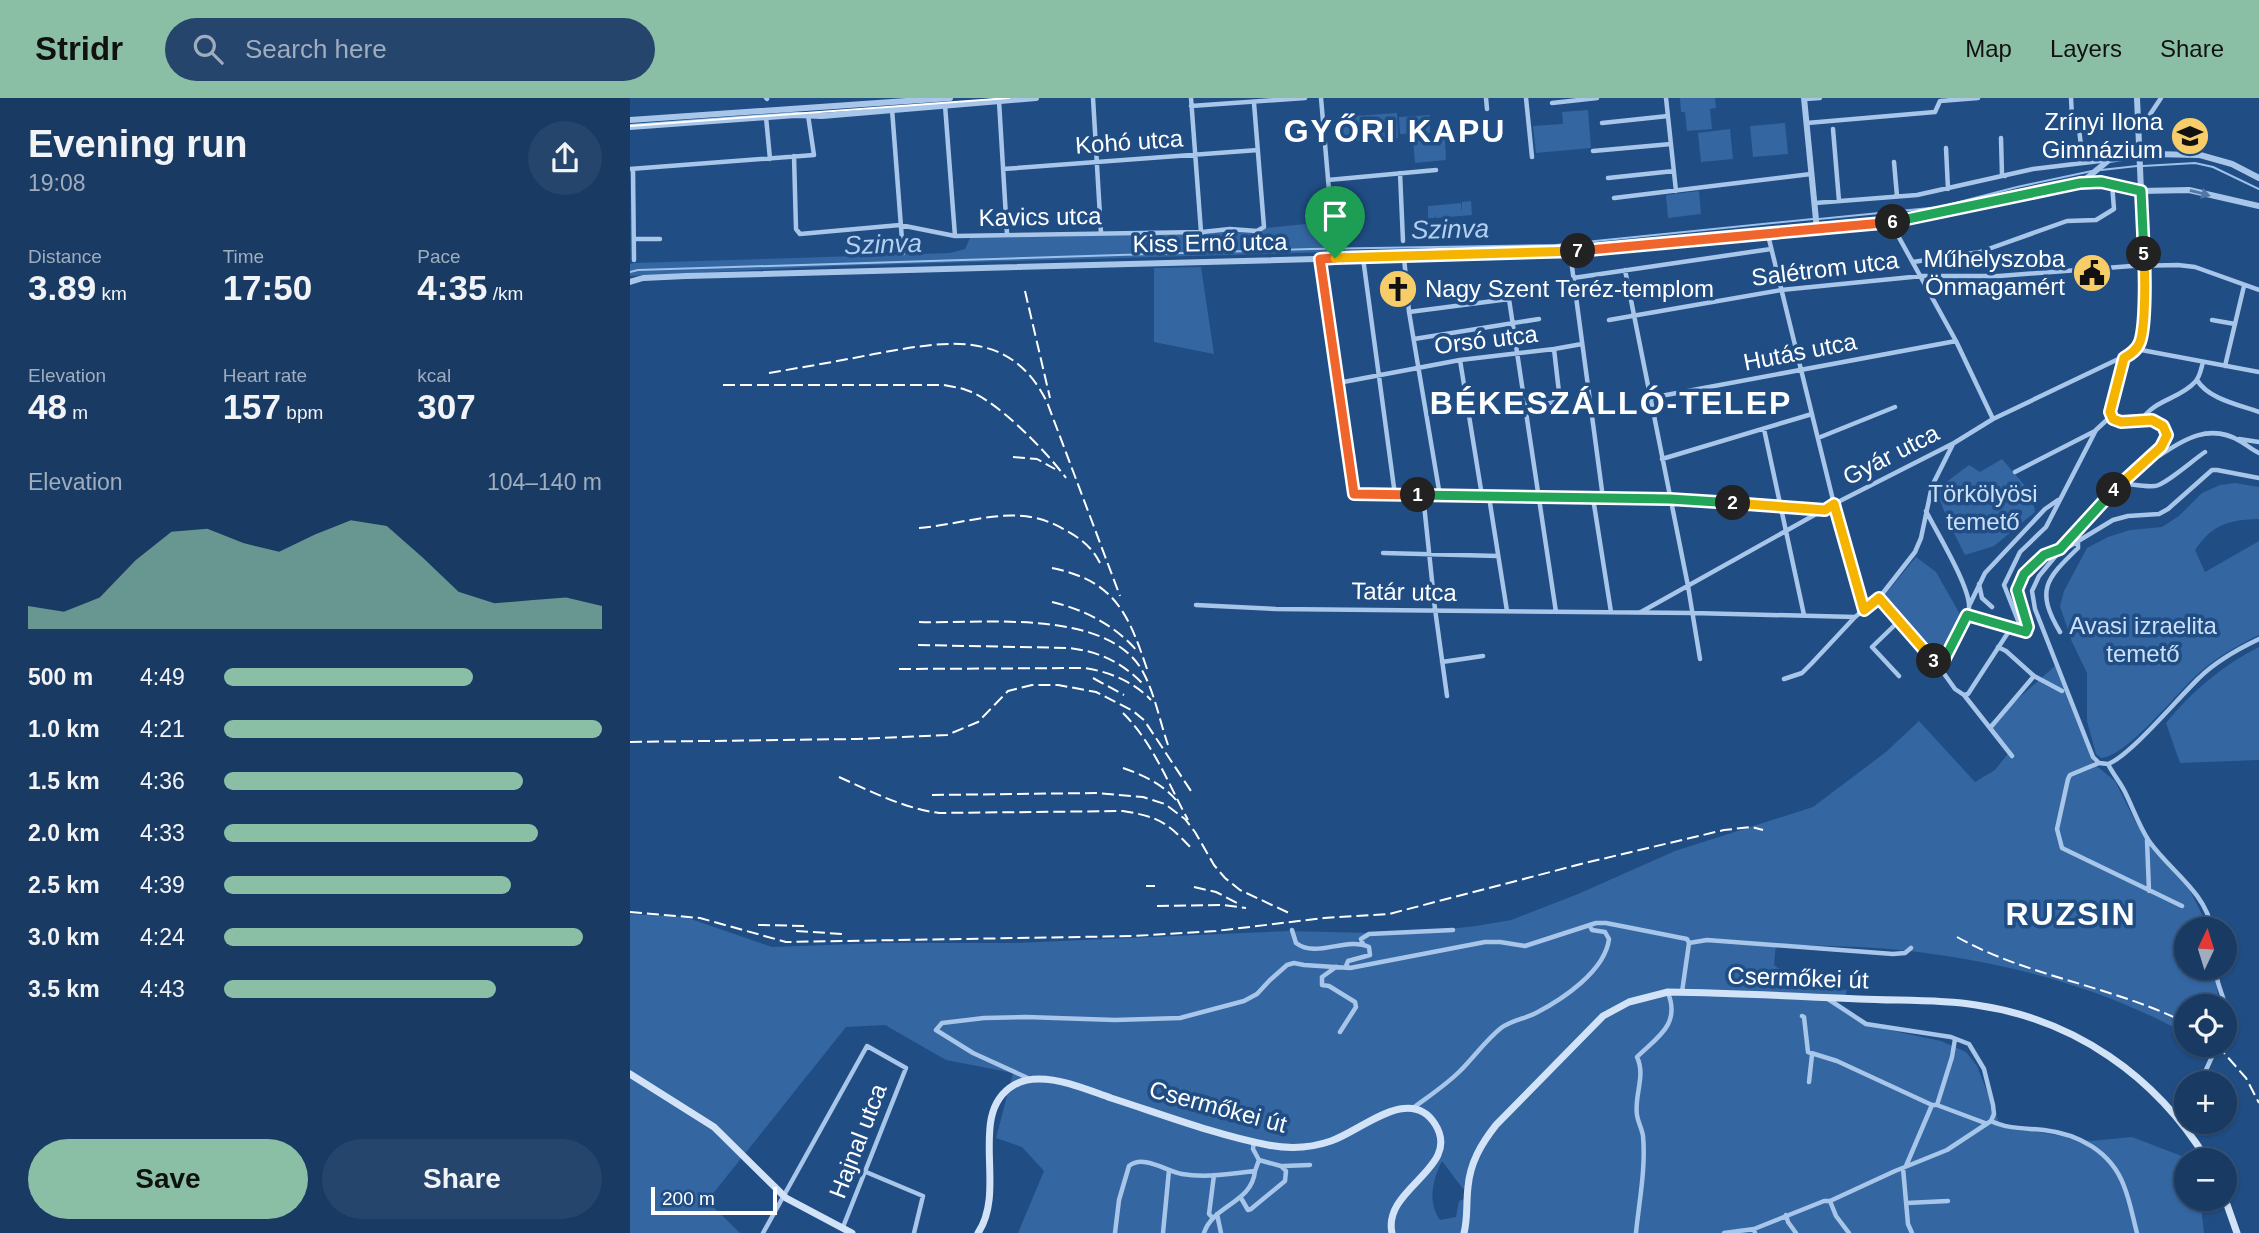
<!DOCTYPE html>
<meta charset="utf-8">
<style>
:root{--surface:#183a63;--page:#25456c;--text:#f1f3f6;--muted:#9fadbe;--line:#365478;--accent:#8abfa5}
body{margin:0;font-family:Arial,sans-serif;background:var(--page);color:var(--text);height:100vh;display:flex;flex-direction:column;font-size:26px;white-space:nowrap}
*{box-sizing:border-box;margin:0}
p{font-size:23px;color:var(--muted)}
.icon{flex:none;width:38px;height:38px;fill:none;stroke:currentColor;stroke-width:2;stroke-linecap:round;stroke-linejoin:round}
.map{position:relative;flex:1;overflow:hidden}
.panel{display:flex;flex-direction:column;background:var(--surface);width:630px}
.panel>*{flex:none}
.needle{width:46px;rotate:4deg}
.controls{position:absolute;left:1544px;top:819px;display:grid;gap:14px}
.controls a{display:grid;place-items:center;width:63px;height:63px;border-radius:50%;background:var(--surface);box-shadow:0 2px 5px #0004,0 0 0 2px var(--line);font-size:35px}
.scale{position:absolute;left:21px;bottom:18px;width:126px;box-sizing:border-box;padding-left:7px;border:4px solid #fff;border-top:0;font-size:19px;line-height:24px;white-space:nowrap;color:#fff;-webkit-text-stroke:5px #204d84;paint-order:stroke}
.pin{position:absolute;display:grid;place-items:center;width:60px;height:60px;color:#fff;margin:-72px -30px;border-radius:50% 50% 50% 0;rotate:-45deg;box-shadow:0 0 7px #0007}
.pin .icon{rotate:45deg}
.km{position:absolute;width:35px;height:35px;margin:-18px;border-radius:50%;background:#222;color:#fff;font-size:19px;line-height:35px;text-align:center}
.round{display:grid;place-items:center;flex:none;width:74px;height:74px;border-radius:37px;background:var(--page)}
.summary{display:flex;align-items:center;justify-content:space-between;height:119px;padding:0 28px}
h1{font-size:38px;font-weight:700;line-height:52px}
.metrics{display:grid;grid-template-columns:repeat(3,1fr);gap:10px;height:119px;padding:7px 28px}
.metrics div{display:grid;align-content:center}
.metrics b{font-size:35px;font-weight:700}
.metrics small{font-size:19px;font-weight:400}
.metrics p{font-size:19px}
.chart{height:196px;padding:14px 28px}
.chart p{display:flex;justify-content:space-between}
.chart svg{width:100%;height:126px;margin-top:7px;fill:var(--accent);opacity:.7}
.action{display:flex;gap:14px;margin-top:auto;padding:14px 28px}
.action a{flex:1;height:80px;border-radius:42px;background:var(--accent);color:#111;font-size:28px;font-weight:700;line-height:80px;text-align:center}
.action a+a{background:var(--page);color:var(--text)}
ul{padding:0 28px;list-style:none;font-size:23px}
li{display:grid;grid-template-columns:112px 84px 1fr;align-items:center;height:52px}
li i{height:18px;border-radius:9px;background:var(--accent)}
header{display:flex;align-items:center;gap:42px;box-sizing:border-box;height:98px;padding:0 35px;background:var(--accent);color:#111}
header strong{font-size:33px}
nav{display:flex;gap:38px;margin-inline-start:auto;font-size:24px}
.search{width:490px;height:63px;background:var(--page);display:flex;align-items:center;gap:18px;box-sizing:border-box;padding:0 24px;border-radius:38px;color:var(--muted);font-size:26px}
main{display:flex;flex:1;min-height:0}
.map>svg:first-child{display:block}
.green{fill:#3466a2;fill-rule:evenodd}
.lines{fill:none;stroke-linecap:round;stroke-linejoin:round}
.stream{stroke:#9cc1eb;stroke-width:2}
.minor{stroke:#a8c6e9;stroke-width:4.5}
.tertiary{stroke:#a8c6e9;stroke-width:6}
.secondary{stroke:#d3e3f7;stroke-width:7}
.tram{stroke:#fff;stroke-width:2}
.rail{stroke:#fff;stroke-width:2;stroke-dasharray:12 5;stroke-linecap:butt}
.oneway{fill:#5077a7}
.split-1-casing{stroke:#fff;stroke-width:14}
.split-2-casing{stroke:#fff;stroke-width:14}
.split-3-casing{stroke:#fff;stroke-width:14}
.split-4-casing{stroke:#fff;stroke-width:14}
.split-5-casing{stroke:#fff;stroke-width:14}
.split-6-casing{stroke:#fff;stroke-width:14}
.split-7-casing{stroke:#fff;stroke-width:14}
.split-8-casing{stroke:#fff;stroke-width:14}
.split-1{stroke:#f0652b;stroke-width:9}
.split-2{stroke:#22a559;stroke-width:9}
.split-3{stroke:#f5b400;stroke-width:9}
.split-4{stroke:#22a559;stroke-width:9}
.split-5{stroke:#f5b400;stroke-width:9}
.split-6{stroke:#22a559;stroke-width:9}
.split-7{stroke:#f0652b;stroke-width:9}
.split-8{stroke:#f5b400;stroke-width:9}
.labels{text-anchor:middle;stroke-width:7;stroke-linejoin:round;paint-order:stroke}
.poi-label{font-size:24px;fill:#fff;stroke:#204d84;text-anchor:end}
.street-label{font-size:24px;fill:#fff;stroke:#204d84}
.park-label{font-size:24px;fill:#cce0f7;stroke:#204d84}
.water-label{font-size:26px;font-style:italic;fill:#b4d0f1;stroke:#204d84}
.district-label{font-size:32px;font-weight:bold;letter-spacing:2px;fill:#fff;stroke:#204d84}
</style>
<header>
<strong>Stridr</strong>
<div class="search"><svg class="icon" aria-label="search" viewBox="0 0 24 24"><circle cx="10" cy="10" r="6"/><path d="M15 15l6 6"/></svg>Search here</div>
<nav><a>Map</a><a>Layers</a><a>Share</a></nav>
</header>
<main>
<section class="panel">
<div class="summary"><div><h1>Evening run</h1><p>19:08</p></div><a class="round"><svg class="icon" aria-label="share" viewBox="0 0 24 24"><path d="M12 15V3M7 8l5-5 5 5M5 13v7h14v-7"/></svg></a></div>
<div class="metrics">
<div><p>Distance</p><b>3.89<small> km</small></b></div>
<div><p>Time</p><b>17:50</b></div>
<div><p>Pace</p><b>4:35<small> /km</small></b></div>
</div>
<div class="metrics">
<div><p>Elevation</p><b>48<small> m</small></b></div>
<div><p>Heart rate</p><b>157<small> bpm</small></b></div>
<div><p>kcal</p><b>307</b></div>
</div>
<div class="chart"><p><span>Elevation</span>104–140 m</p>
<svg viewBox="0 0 160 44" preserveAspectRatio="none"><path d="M0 44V36L10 38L20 33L30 20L40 10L50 9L60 14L70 17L80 11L90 6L100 8L110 19L120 31L130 35L140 34L150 33L160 36V44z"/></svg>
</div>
<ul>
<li><b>500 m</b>4:49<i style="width:66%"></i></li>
<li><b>1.0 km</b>4:21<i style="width:100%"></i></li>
<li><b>1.5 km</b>4:36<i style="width:79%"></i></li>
<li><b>2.0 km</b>4:33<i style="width:83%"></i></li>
<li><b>2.5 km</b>4:39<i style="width:76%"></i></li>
<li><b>3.0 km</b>4:24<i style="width:95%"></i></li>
<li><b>3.5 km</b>4:43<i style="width:72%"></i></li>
</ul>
<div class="action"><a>Save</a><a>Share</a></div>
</section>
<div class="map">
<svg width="1629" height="1135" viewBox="0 0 1629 1135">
<rect width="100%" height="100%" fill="#204d84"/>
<path class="green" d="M1050,0H1085L1086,10L1080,11L1082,31L1057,33L1055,14H1051Z
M958,12L961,50L906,55L903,28L933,26L932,14Z
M767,15L768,40L712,44L710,19Z
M800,17V35L770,36L769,19Z
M1155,25L1158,56L1123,59L1120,28Z
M1100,31L1103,61L1071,64L1068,35Z
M815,42L816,62L785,65L783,43Z
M1069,93L1071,116L1038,120L1036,97Z
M841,103L842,117L806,120V116L805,120H798V108L831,105L832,114V104Z
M697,124L700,154L207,168L0,178V166L4,165L320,155L335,151L340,140L572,136Z
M571,169L584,256L524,244V170Z
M1372,361L1402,396L1405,414L1364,448L1335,457L1318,423L1306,392L1339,367L1350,374Z
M1605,385L1629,389V421C1598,422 1583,426 1565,452L1575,474L1629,443V537C1608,547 1587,559 1569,575C1546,595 1498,658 1471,660L1466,656L1457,623V575L1442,544L1430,508L1434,493L1457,450L1478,439L1500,432L1532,429L1549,418L1572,395L1590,387Z
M1286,459L1306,474L1331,518L1307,563L1253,499Z
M1629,549V662L1550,665L1536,625C1561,594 1593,567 1629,549Z
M1425,568L1464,666L1485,683L1505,723L1529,758L1556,784L1578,829V831H1556V870H1583L1590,908H1556V936C1469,887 1367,862 1269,852C1228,848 1186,848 1146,846L1144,867L1171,887L1217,892L1215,901L1199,900L1245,929L1311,943L1336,954L1347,968L1370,1027L1461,1043L1502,1039L1562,1062H1556V1101H1570L1574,1135H388L414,1073L392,1049L366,1040L383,975L316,962L255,927L216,929L77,1103L110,1135H0V816L55,819L142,849L253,845H386L658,833L740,835L810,832L846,828L881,822L948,796L1045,753L1183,709L1256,654L1289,623L1345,684L1365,672L1380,653L1359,626ZM812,1063L833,1091L838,1082L837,1100L829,1103L826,1119L810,1122C797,1104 803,1081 812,1063Z"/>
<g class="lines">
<path class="stream" d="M1513,68L1565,65L1583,69L1629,91
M1471,72L1507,68
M1189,121L1310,109L1387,89L1462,73
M0,174L8,172L681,151L926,147L1183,121"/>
<path class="minor" d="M136,0L137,1
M463,0L471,135
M561,0L572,147
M691,0L705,161
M856,0L857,11
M896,0L902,59
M1036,0L1046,93
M1441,0L1442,19L1448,22L1453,65
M1175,1L1190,0
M369,3L377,136
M922,5L967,0
M315,7L325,138
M561,8L675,0
M262,11L273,155
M136,19L140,61
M1508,20L1519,18L1531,0
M972,25L1038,18
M1177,25L1305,14L1310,3L1348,0
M1203,31L1209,103
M1371,40L1372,77L1375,78
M1316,50L1318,91
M963,53L1041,46
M164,58L166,131L170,136L270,127L325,138L572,134L600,131L627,133L634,129L624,5
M1264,64L1267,98
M0,71L184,57L178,17
M3,71L4,162
M373,71L628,52
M770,75L773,143
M978,80L1044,73
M698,82L806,72
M984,100L1181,76
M1185,105L1287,97L1403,71L1478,62
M1261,125L1326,243L1363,321
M1138,137L1204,406L1234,512
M4,141H30
M940,154L973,400
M774,159L779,214L810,398
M733,160L765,397
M690,161L724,396L1040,401L1194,412
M1283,164L1350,154L1437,123L1466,122L1484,111L1482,86
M995,172L1058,488L1070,561
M943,180L1141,151
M779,214L879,201L926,514
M979,222L1151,192L1292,178H1369L1502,168L1548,167L1565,169L1629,192
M1582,222L1605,226
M784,241L909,221
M924,251L952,246
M1506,251L1629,274
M830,262L852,398
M1595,268L1614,188
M1567,282C1578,301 1610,307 1629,314
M708,285L830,262L924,251L930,303L896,310
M1020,300L1326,243
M1512,322C1523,302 1550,301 1565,284C1570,279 1571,271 1573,264
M1134,331L1174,517
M1188,340L1265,309
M1609,341L1629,344
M1525,355L1529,358C1554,341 1580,325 1610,343C1617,347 1622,352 1629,355
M1032,361L1182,316
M1385,374L1465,333
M1491,385C1502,386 1514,389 1525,388C1535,387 1563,362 1575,354
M793,397L805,511L817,598
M859,399L877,513
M963,400L981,514
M1296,413C1306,433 1341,490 1339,510C1337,527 1318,554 1310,570
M753,455L868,458
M1349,486L1352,500L1362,509
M1249,500L1310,570L1325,591L1334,597L1382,658
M1340,506L1355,475L1415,411L1428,402
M566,507L646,511L1063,515L1225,519
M1011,514L1204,406L1324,345L1363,321L1501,255C1524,236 1512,125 1511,93
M1337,517L1392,533
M1269,523L1242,549L1269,578
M1396,534L1398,529L1387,492L1394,476L1414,457L1435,451L1483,422L1498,418L1529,416L1538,411L1582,372H1587L1629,380
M1396,534L1391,530L1374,487L1390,454L1416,429L1466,332L1481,318
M1430,534C1405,492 1416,481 1448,450V443
M1368,549L1376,553L1404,578L1432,593
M812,564L853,558
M1154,581L1172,575L1182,565L1225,519L1249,500L1285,454L1291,440L1302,388L1323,346
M1334,597L1338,596L1381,530
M1360,630L1404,578
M1469,665L1440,677L1438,681L1427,731L1432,750L1552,808
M1478,666L1469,665L1463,659L1405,511L1402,493L1409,478L1458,419L1503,372L1532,349L1536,341V332C1520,313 1480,334 1480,313C1480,296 1490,276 1494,259
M1478,666C1483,676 1490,684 1495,694C1503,710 1509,728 1519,743C1540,773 1575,793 1582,831
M1478,666C1500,658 1549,599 1569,580C1586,563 1608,551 1629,541
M1517,742L1519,793
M662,832L666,845C687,861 716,838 739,849L740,857L718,863L716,868L720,870L855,844H870L895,848L966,825H976L1057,841L1059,845L1052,894
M1059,845L1077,842L1263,856L1275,855L1281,850
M733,846L731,841L739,836L823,832
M706,869L692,879V887L699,888L725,904L726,909L710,934
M1585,870C1587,895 1606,915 1594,940
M1198,901L1236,926L1321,939L1339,946L1354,971L1363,1007L1364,1016L1361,1023C1377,1031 1395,1030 1414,1032C1448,1036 1481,1053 1494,1088C1500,1103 1503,1120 1507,1135
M1172,918L1174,919L1178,954L1207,963L1302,1007
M400,981L343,955L306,932L312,925L354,920L396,919L485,922L550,920L614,903L627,896L640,882L657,867L664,865L674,867L720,870
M1179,984L1182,957
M1570,985L1586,950
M1307,1007L1355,1025
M783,1010C799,998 816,987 830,973C844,959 856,942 871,930C882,922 894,921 906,915C933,901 975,873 979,841L975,834L962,832L960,828
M1552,1025L1556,1018
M653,1068L680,1067
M1276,1068L1302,1007H1307L1322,959L1325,941
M1273,1070L1278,1126L1282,1135
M236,1074L293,1098L284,1135
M611,1100L618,1112L621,1111L655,1083L656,1073L651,1068L629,1062
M1200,1103L1265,1073L1317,1052L1361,1023
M1277,1105L1318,1103
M587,1116L591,1135
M1156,1117L1158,1124L1166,1135
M583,1120L579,1116L584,1077
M1124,1131L1194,1103H1200L1206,1118L1219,1135
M133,1135L237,948L276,970L213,1129
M485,1135L489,1102L499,1068C513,1056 536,1073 552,1076C575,1080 601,1076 625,1073L629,1062L623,1051L624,1043
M533,1135L539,1072
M574,1135C583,1107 622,1105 625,1073
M1006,1135C1009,1104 1016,1070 1013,1038C1012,1031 1008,1024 1007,1017C1004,997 1016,978 1007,959C1026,940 1051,927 1038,895
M1094,1135L1124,1131L1125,1135"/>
<path class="tertiary" d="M1174,0L1187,132
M1507,0L1511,93
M0,22L320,0
M0,29L166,17L192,18L406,0
M1452,84L1479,62L1520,56L1570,57L1602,66L1629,80
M0,184L13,180L56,178L943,154L1261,125L1456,85L1482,86L1511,93L1559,92L1629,108"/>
<path class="secondary" d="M0,976L84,1029L156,1100L222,1135
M1594,1098L1607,1135
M348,1135C378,1091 336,1015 384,987C391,983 400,981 409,981C433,981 458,992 481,1000C531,1016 586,1037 638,1047C659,1051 681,1050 701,1043C731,1033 780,986 805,1026C833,1070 752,1090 762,1135
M834,1135C838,1120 836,1105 838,1089C840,1065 851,1046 866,1027L973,918L999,904L1038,894C1101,895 1166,898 1229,901C1268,903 1308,901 1346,907C1444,921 1526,978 1577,1062"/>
<path class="tram" d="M0,28L379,0"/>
<path class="rail" d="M395,193L420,300
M139,275C174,269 209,263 244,256C313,244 379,228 417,304L490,498
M93,287H314C321,289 329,289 336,292C366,301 417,354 436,380
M383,359L407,361L425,371
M289,430C339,426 388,403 435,432C450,440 462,449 470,465
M422,470C485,483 498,515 517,571
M422,504C455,512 485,527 508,554
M289,524C351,526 481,509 514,576C525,597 530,624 538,647
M288,547L440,550C470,554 491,564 512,585
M269,571L455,570C480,574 504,584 521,602
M463,580L494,597
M493,615C523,645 538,685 558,722
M0,644L227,641L317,637L348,624L378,593L402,587H428L466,594L503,613L514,622L561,693
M493,670C511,676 534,687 546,702
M209,679C242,694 273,710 309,715L493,713C529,719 537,724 562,751
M302,697L466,695L513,699L535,706L555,721L565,734L584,767L595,780L610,792L659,815
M516,788H525
M564,789L586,794L609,806
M527,808L593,807L616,810
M0,814L70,820L156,844L504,838L586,833L694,820L759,816L955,765L1094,732L1122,729L1133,732
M128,827L177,828
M166,833L213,836
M1327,839C1398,879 1483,888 1556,925
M1587,947L1616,980L1629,1005"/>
</g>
<defs><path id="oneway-solid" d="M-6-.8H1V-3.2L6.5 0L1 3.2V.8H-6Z" transform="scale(1.75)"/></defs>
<use class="oneway" href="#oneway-solid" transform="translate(1570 95) rotate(15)"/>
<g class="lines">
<g class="split-1-casing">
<path id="split-1" d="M705,160L690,161L724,396L788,397"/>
</g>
<g class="split-2-casing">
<path id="split-2" d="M788,397L1040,401L1103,405"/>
</g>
<g class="split-3-casing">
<path id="split-3" d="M1103,405L1195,412L1204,406L1234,512L1249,500L1304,563"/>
</g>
<g class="split-4-casing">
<path id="split-4" d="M1304,563L1310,570L1337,517L1396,534L1398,529L1387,492L1394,476L1414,457L1430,451L1484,392"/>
</g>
<g class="split-5-casing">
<path id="split-5" d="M1484,392L1531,349L1537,337L1533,328L1522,322L1491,324L1483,321L1480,314L1494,260C1501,256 1507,252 1510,244C1516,227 1515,175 1514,156"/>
</g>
<g class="split-6-casing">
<path id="split-6" d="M1263,124L1450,85L1471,84L1511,93L1514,156"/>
</g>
<g class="split-7-casing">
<path id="split-7" d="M948,153L1263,124"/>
</g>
<g class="split-8-casing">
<path id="split-8" d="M705,160L948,153"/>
</g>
<use href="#split-1" class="split-1"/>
<use href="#split-2" class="split-2"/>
<use href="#split-3" class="split-3"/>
<use href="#split-4" class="split-4"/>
<use href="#split-5" class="split-5"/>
<use href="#split-6" class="split-6"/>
<use href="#split-7" class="split-7"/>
<use href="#split-8" class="split-8"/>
</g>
<defs>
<g id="school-disc" transform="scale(2.0125)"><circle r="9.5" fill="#f7cd69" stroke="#204d84"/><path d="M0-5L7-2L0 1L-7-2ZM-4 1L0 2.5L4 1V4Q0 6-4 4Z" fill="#111"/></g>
<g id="civic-disc" transform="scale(2.0125)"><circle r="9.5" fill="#f7cd69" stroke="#204d84"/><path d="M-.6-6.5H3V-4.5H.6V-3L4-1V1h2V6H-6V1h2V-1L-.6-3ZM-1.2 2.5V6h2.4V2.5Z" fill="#111"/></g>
<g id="church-disc" transform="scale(2.0125)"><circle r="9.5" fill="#f7cd69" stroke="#204d84"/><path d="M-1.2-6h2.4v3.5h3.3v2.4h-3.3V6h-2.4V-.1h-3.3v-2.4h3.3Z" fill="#111"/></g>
</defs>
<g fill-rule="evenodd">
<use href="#school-disc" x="1560" y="38"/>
<use href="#civic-disc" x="1462" y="175"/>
<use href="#church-disc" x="768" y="191"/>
</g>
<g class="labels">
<g class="poi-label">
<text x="1533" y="32">Zrínyi Ilona<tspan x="1533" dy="28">Gimnázium</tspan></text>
<text x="1435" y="169">Műhelyszoba<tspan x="1435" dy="28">Önmagamért</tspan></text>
<text x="795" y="199" text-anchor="start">Nagy Szent Teréz-templom</text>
</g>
<g class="street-label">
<text transform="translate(499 44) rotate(-4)" y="8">Kohó utca</text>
<text transform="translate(410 119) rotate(-1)" y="8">Kavics utca</text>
<text transform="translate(580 145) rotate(-1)" y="8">Kiss Ernő utca</text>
<text transform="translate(1195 171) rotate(-7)" y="8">Salétrom utca</text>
<text transform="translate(856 242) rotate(-7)" y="8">Orsó utca</text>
<text transform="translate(1170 254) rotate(-11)" y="8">Hutás utca</text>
<text transform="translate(1261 357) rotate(-27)" y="8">Gyár utca</text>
<text transform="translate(774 494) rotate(1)" y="8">Tatár utca</text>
<text transform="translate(1168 880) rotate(2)" y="8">Csermőkei út</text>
<text transform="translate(588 1009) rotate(15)" y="8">Csermőkei út</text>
<text transform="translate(228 1043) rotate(-69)" y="8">Hajnal utca</text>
</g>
<g class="park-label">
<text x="1353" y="404">Törkölyösi<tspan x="1353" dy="28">temető</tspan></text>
<text x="1513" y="536">Avasi izraelita<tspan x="1513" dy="28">temető</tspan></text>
</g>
<g class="water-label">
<text transform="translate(820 131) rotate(-1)" y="9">Szinva</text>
<text transform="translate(253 146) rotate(-2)" y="9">Szinva</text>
</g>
<g class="district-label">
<text x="765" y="44">GYŐRI KAPU</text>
<text x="981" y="316">BÉKESZÁLLÓ-TELEP</text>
<text x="1441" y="827">RUZSIN</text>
</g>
</g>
</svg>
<div class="controls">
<a><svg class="needle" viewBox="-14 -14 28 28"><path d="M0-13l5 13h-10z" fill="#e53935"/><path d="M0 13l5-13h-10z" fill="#9fadbe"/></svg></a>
<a><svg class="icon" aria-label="locate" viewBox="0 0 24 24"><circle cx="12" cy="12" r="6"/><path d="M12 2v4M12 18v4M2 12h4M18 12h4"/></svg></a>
<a>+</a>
<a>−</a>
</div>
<div class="scale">200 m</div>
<div class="pin" style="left:705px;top:160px;background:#1e9e55"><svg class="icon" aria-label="arrive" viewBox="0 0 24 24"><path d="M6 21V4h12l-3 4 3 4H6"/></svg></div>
<b class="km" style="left:788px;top:397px">1</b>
<b class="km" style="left:1103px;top:405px">2</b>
<b class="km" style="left:1304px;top:563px">3</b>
<b class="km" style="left:1484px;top:392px">4</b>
<b class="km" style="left:1514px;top:156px">5</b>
<b class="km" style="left:1263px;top:124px">6</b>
<b class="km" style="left:948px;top:153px">7</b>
</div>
</main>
